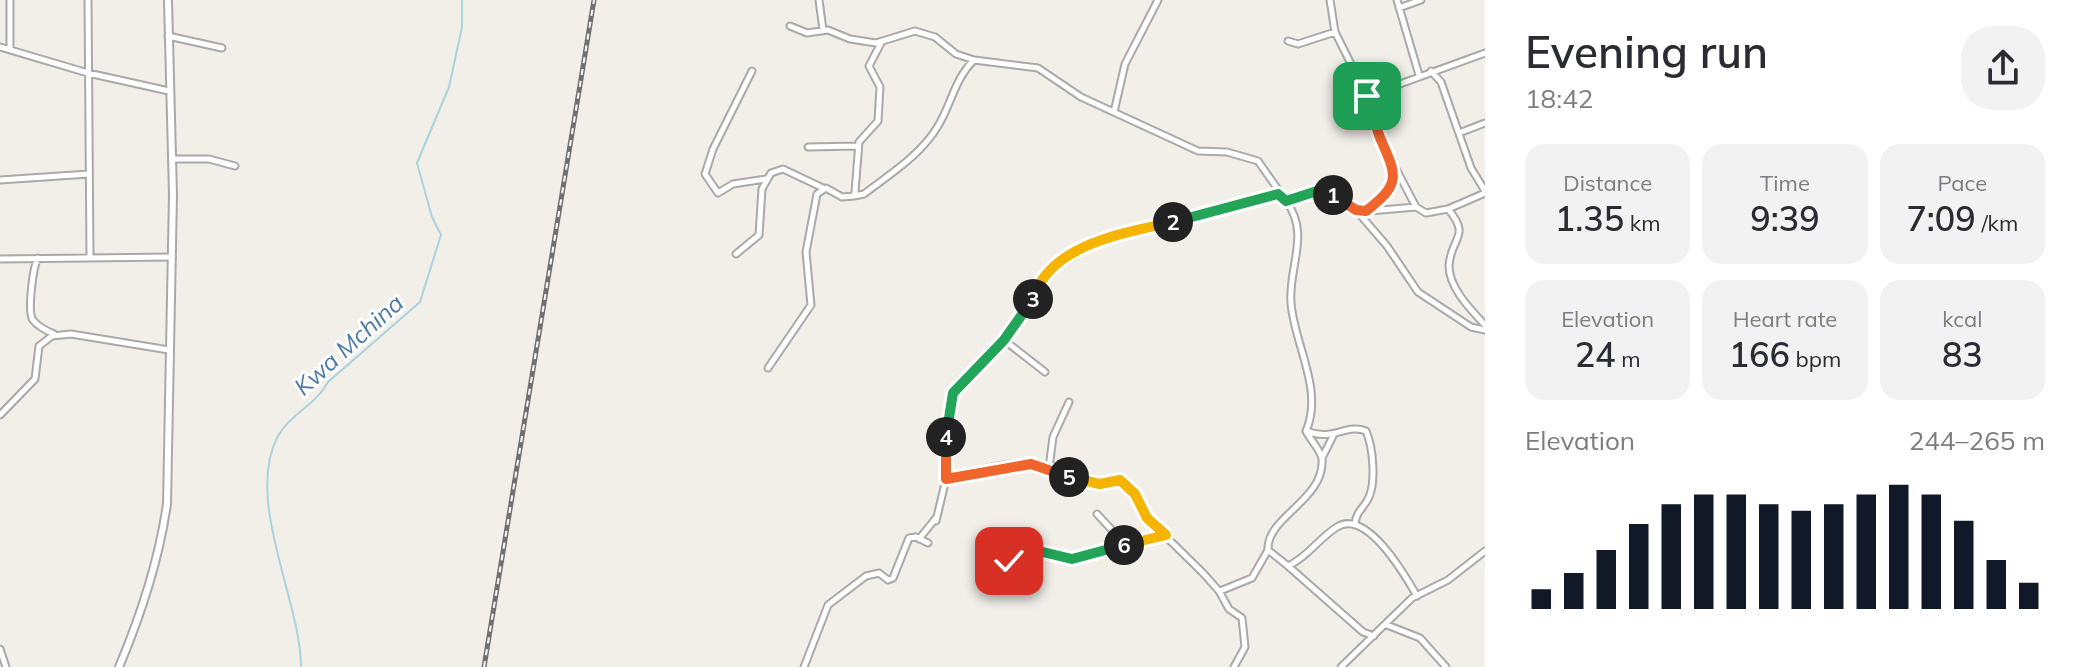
<!DOCTYPE html>
<meta charset="utf-8">
<style>
:root{--surface:#fff;--page:#f2f2f3;--text:#2b2b33;--muted:#7c7c81;--accent:#111827}
body{margin:0;font-family:Mulish,sans-serif;background:var(--page);color:var(--text);height:100vh;display:flex;flex-direction:column;font-size:30px;white-space:nowrap}
*{box-sizing:border-box;margin:0}
p{font-size:26px;color:var(--muted)}
.icon{flex:none;width:44px;height:44px;fill:none;stroke:currentColor;stroke-width:2;stroke-linecap:round;stroke-linejoin:round}
.map{position:relative;flex:1;overflow:hidden}
.details{display:flex;flex-direction:column;background:var(--surface);width:600px}
.details>*{flex:none}
.pin{position:absolute;display:grid;place-items:center;width:68px;height:68px;color:#fff;margin:-34px;border-radius:16px;box-shadow:0 4px 12px #0006}
.km{position:absolute;width:40px;height:40px;margin:-20px;border-radius:50%;background:#222;color:#fff;font-size:22px;line-height:40px;text-align:center}
.round{display:grid;place-items:center;flex:none;width:84px;height:84px;border-radius:32px;background:var(--page)}
.overview{display:flex;align-items:center;justify-content:space-between;height:136px;padding:0 40px}
h1{font-size:44px;font-weight:600;line-height:60px}
.stats{display:grid;grid-template-columns:repeat(3,1fr);gap:12px;height:136px;padding:8px 40px}
.stats div{display:grid;align-content:center;border-radius:20px;background:var(--page);text-align:center}
.stats b{font-size:34px;font-weight:600}
.stats small{font-size:22px;font-weight:400}
.stats p{font-size:22px}
.chart{height:224px;padding:16px 40px}
.chart p{display:flex;justify-content:space-between}
.chart svg{width:100%;height:144px;margin-top:8px;stroke:var(--accent);stroke-width:6}
main{display:flex;flex:1;min-height:0}
.map>svg:first-child{display:block}
.lines{fill:none;stroke-linecap:round;stroke-linejoin:round}
.stream{stroke:#aad3df;stroke-width:2}
.minor-casing{stroke:#a9a9a9;stroke-width:9}
.tertiary-casing{stroke:#a9a9a9;stroke-width:10}
.minor{stroke:#fff;stroke-width:5}
.tertiary{stroke:#fff;stroke-width:6}
.rail-casing{stroke:#707070;stroke-width:5}
.rail{stroke:#fff;stroke-width:2;stroke-dasharray:6;stroke-linecap:butt}
.split-1-casing{stroke:#fff;stroke-width:16}
.split-2-casing{stroke:#fff;stroke-width:16}
.split-3-casing{stroke:#fff;stroke-width:16}
.split-4-casing{stroke:#fff;stroke-width:16}
.split-5-casing{stroke:#fff;stroke-width:16}
.split-6-casing{stroke:#fff;stroke-width:16}
.split-7-casing{stroke:#fff;stroke-width:16}
.split-1{stroke:#f0652b;stroke-width:10}
.split-2{stroke:#22a559;stroke-width:10}
.split-3{stroke:#f5b400;stroke-width:10}
.split-4{stroke:#22a559;stroke-width:10}
.split-5{stroke:#f0652b;stroke-width:10}
.split-6{stroke:#f5b400;stroke-width:10}
.split-7{stroke:#22a559;stroke-width:10}
.labels{text-anchor:middle;stroke-width:6;stroke-linejoin:round;paint-order:stroke}
.water-label{font-size:24px;font-style:italic;fill:#4a7aab;stroke:#fff}
</style>
<main>
<div class="map">
<svg width="1485" height="667" viewBox="0 0 1485 667">
<rect width="100%" height="100%" fill="#f2efe9"/>
<g class="lines">
<path class="stream" d="M301,667C301,601 244,499 278,436C290,414 317,404 328,382L420,302L441,235L432,217L417,163L449,87L462,27V0"/>
<g class="minor-casing">
<path id="minor" d="M88,0L90,256
M819,0L823,30
M1330,0L1335,32L1367,96L1384,146L1416,207L1426,213L1448,209C1472,237 1450,238 1449,266C1449,288 1471,310 1485,325
M1397,0L1419,75
M1399,8L1421,0
M790,26L807,33L828,30L850,39L876,43L915,31L935,37L956,54L974,60L1038,68L1081,97L1198,151L1227,152L1258,161L1286,201L1317,191L1333,195L1356,210L1387,246L1418,292L1471,327L1485,330
M168,36L222,48
M1288,41L1298,44L1335,32
M0,47L88,73L169,91
M10,48V0
M752,71L713,149L705,174L718,193L733,184L766,179
M1431,71L1441,82L1471,168L1485,191
M1367,96L1485,53
M1114,112L1125,64L1158,0
M1459,133L1485,123
M808,147L858,146
M172,159H209L235,166
M0,180L89,174
M854,196L864,194C890,174 921,155 938,126C952,103 954,80 974,60
M1448,209L1485,193
M1366,211L1390,188L1393,159
M1369,211L1416,207
M736,254L759,235L762,189L771,173L783,169L823,188
M38,258C33,267 27,312 33,320C38,327 47,331 54,334
M0,259L172,257
M1004,340L1045,372
M768,368L811,305L806,252L817,194L826,188L842,197L854,196L855,192L859,142L878,121L880,87L869,66L881,43
M0,415L35,379L39,346L52,336L71,334L169,350
M1307,431C1332,442 1347,423 1366,431C1373,447 1376,481 1369,497C1364,509 1356,510 1355,525
M1322,458L1333,436
M1049,468L1053,437L1069,402
M946,479L945,444L953,393L1017,324L1029,306L1041,277L1098,241L1278,194
M1097,514L1125,544
M936,521L946,479C973,471 1007,461 1034,464C1069,468 1079,488 1120,480L1132,489L1147,518L1203,573L1219,591L1229,609L1242,618L1245,647L1234,667
M919,539L936,518
M1268,550C1266,517 1325,500 1322,459C1321,450 1310,440 1306,431C1324,390 1294,344 1291,303C1288,267 1311,234 1286,201
M1288,566L1363,632L1374,636
M992,589L1014,553L1026,548C1086,569 1107,546 1165,535
M1220,591L1252,578L1268,550L1288,566C1309,556 1319,538 1337,527C1367,508 1406,577 1417,596
M1387,625L1420,638L1446,667
M0,649L6,667
M804,667L828,605L866,576L879,573L888,580L893,578L909,538L916,537L928,543
M1341,667L1412,598L1448,580L1485,551"/>
</g>
<g class="tertiary-casing">
<path id="tertiary" d="M119,667C141,615 159,559 167,504L173,195L168,0"/>
</g>
<use href="#minor" class="minor"/>
<use href="#tertiary" class="tertiary"/>
<g class="rail-casing">
<path id="rail" d="M484,667L594,0"/>
</g>
<use href="#rail" class="rail"/>
</g>
<g class="lines">
<g class="split-1-casing">
<path id="split-1" d="M1333,195L1356,210L1366,211C1401,184 1397,176 1381,140C1375,126 1372,110 1367,96"/>
</g>
<g class="split-2-casing">
<path id="split-2" d="M1173,222L1278,194L1286,201L1317,191L1333,195"/>
</g>
<g class="split-3-casing">
<path id="split-3" d="M1033,299C1049,245 1123,233 1173,222"/>
</g>
<g class="split-4-casing">
<path id="split-4" d="M946,437L953,393L1004,340L1033,299"/>
</g>
<g class="split-5-casing">
<path id="split-5" d="M946,437V479L1031,464L1069,477"/>
</g>
<g class="split-6-casing">
<path id="split-6" d="M1069,477L1100,484L1120,480L1135,494L1147,518L1166,535L1124,545"/>
</g>
<g class="split-7-casing">
<path id="split-7" d="M1009,561L1026,548L1072,559L1124,545"/>
</g>
<use href="#split-1" class="split-1"/>
<use href="#split-2" class="split-2"/>
<use href="#split-3" class="split-3"/>
<use href="#split-4" class="split-4"/>
<use href="#split-5" class="split-5"/>
<use href="#split-6" class="split-6"/>
<use href="#split-7" class="split-7"/>
</g>
<g class="labels">
<g class="water-label">
<text transform="translate(349 345) rotate(-42)" y="8">Kwa Mchina</text>
</g>
</g>
</svg>
<div class="pin" style="left:1367px;top:96px;background:#1e9e55"><svg class="icon" aria-label="arrive" viewBox="0 0 24 24"><path d="M6 21V4h12l-3 4 3 4H6"/></svg></div>
<div class="pin" style="left:1009px;top:561px;background:#d93025"><svg class="icon" aria-label="check" viewBox="0 0 24 24"><path d="M5 12l5 5 9-10"/></svg></div>
<b class="km" style="left:1333px;top:195px">1</b>
<b class="km" style="left:1173px;top:222px">2</b>
<b class="km" style="left:1033px;top:299px">3</b>
<b class="km" style="left:946px;top:437px">4</b>
<b class="km" style="left:1069px;top:477px">5</b>
<b class="km" style="left:1124px;top:545px">6</b>
</div>
<section class="details">
<div class="overview"><div><h1>Evening run</h1><p>18:42</p></div><a class="round"><svg class="icon" aria-label="share" viewBox="0 0 24 24"><path d="M12 15V3M7 8l5-5 5 5M5 13v7h14v-7"/></svg></a></div>
<div class="stats">
<div><p>Distance</p><b>1.35<small> km</small></b></div>
<div><p>Time</p><b>9:39</b></div>
<div><p>Pace</p><b>7:09<small> /km</small></b></div>
</div>
<div class="stats">
<div><p>Elevation</p><b>24<small> m</small></b></div>
<div><p>Heart rate</p><b>166<small> bpm</small></b></div>
<div><p>kcal</p><b>83</b></div>
</div>
<div class="chart"><p><span>Elevation</span>244–265 m</p>
<svg viewBox="0 0 160 44" preserveAspectRatio="none"><path d="M5 44V38M15 44V33M25 44V26M35 44V18M45 44V12M55 44V9M65 44V9M75 44V12M85 44V14M95 44V12M105 44V9M115 44V6M125 44V9M135 44V17M145 44V29M155 44V36"/></svg>
</div>
</section>
</main>
